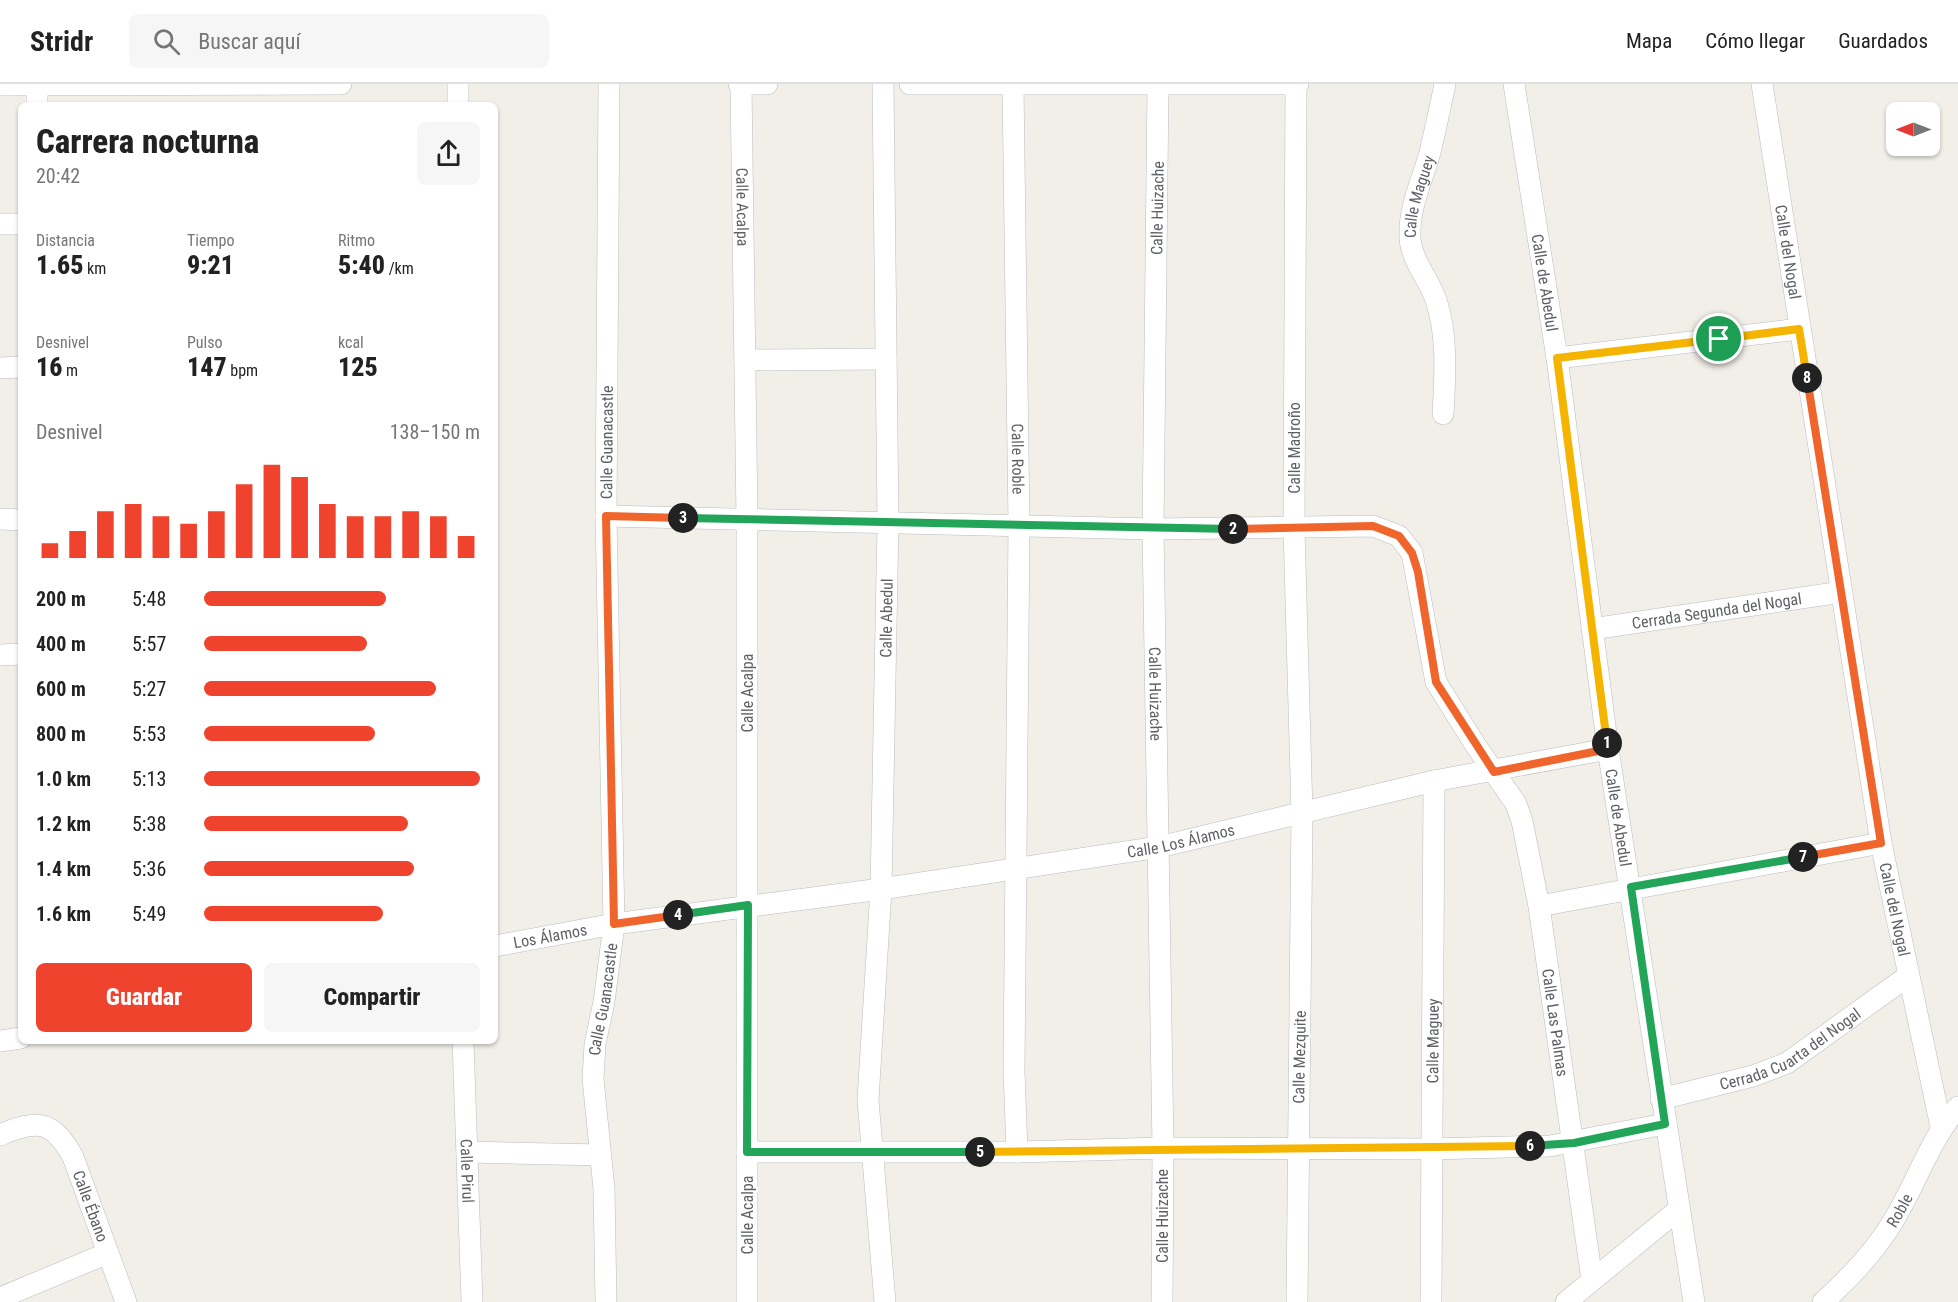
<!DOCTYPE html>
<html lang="es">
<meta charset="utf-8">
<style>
:root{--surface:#fff;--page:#f6f6f6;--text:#222;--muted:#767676;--line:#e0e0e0;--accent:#ef432e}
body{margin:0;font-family:"Roboto Condensed",sans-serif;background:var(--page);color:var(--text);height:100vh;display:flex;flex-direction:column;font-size:22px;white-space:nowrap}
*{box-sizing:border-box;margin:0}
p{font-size:20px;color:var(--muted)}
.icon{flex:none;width:33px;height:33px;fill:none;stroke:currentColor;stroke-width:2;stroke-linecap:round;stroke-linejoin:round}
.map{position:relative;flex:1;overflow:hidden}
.side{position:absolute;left:18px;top:18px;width:480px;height:942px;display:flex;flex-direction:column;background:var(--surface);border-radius:9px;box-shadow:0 2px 4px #0004}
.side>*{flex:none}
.needle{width:39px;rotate:270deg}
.tools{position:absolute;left:1886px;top:18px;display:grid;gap:12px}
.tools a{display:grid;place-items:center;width:54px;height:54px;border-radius:9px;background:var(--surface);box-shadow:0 2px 4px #0004;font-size:30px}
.pin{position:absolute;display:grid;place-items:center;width:51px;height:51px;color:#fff;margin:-26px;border:3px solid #fff;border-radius:50%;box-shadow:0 2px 6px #0007}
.km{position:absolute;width:30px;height:30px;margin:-15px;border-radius:50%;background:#222;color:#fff;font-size:16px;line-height:30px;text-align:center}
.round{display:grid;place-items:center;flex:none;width:63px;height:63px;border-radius:9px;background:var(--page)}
.overview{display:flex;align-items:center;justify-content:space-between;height:102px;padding:0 18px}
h1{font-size:33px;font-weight:800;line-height:45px}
.metrics{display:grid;grid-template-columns:repeat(3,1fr);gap:9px;height:102px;padding:6px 18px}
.metrics div{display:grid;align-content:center}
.metrics b{font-size:26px;font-weight:800}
.metrics small{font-size:16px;font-weight:400}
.metrics p{font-size:16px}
.chart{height:168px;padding:12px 18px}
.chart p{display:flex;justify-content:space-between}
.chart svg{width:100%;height:108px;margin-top:6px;stroke:var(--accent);stroke-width:6}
.button{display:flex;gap:12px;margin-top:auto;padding:12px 18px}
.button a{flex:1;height:69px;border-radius:9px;background:var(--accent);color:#fff;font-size:24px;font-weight:800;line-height:69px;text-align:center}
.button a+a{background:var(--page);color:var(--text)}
ul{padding:0 18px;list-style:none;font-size:20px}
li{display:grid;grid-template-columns:96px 72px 1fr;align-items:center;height:45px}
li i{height:15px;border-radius:8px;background:var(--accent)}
header{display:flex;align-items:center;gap:36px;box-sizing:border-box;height:84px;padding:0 30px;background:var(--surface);border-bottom:2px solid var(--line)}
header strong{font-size:28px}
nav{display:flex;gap:33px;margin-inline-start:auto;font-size:21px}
.search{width:420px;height:54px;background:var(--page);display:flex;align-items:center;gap:15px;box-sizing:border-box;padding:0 21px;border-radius:9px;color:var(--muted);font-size:22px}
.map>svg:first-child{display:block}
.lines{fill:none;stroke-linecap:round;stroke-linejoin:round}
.minor-casing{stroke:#b9bcc0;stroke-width:22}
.minor{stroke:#fff;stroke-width:21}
.split-1-casing{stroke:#fff;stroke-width:12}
.split-2-casing{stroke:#fff;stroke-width:12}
.split-3-casing{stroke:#fff;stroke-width:12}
.split-4-casing{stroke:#fff;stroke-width:12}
.split-5-casing{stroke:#fff;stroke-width:12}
.split-6-casing{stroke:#fff;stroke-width:12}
.split-7-casing{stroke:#fff;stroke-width:12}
.split-8-casing{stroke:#fff;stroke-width:12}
.split-9-casing{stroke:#fff;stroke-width:12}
.split-1{stroke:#f5b400;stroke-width:8}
.split-2{stroke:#f0652b;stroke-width:8}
.split-3{stroke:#22a559;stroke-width:8}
.split-4{stroke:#f0652b;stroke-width:8}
.split-5{stroke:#22a559;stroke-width:8}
.split-6{stroke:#f5b400;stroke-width:8}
.split-7{stroke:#22a559;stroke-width:8}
.split-8{stroke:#f0652b;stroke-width:8}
.split-9{stroke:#f5b400;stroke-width:8}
.labels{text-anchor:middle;stroke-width:4.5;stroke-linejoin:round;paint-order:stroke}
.street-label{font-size:16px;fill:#5e6267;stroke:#fff}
</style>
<header>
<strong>Stridr</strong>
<div class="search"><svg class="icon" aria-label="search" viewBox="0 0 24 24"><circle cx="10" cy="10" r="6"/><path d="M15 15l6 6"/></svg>Buscar aquí</div>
<nav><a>Mapa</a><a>Cómo llegar</a><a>Guardados</a></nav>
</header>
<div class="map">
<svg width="1958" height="1218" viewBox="0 0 1958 1218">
<rect width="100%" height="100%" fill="#f1efe7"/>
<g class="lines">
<g class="minor-casing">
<g id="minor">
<path d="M458,0V21"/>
<path d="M739,0H767"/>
<path id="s1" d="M741,0L747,435V1218"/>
<path d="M883,0L888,438L881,805L868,1016L885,1218"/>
<path d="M910,0H1298"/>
<path d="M1296,0L1294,445L1302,729L1297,1218"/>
<path id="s2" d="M1514,0L1557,274L1608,665L1694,1218"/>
<path id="s3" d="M1762,0L1881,759L1941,1043"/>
<path d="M0,1L341,0"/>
<path id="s4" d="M1013,1L1019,441L1014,987L1017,1068"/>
<path id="s5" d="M1158,2L1153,445L1163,1064L1162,1218"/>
<path d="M37,21V0"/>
<path d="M0,140H21"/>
<path d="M1557,274L1799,245"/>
<path d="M745,276L886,275"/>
<path d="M0,284L21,283"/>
<path id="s6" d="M1443,330C1445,294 1448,251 1436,216C1429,195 1410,175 1410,152C1409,124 1421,99 1429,72C1435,48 1440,24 1445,0"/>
<path id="s7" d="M606,432L1153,445L1373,442L1399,452L1412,469L1436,598L1476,662L1516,720L1522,737L1539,822L1592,1196"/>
<path d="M0,435L21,436"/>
<path id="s8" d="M1592,545L1842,508"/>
<path d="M0,571L21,570"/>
<path d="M1539,822L1881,759"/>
<path id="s9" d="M495,862L614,840L881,805L1159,763L1434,697L1608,665"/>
<path d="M0,957L21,954"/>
<path id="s10" d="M463,957L472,1218"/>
<path id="s11" d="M1661,1015L1753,992L1787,979L1908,892"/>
<path id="s12" d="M0,1051C37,1035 53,1036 73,1073L126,1218"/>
<path d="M468,1068L600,1071"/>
<path d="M747,1068H1017L1163,1064L1431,1065L1550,1062L1665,1040"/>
<path d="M0,1214L108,1169"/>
<path id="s13" d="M606,1218L604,1105L593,995L595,960L604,918L614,840L606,432L609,0"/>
<path id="s14" d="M1431,1218L1434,697"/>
<path d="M1566,1218L1678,1126"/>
<path id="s15" d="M1823,1218C1851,1193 1876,1167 1895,1134C1917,1097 1930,1056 1958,1023"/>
</g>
</g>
<use href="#minor" class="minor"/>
</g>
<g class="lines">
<g class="split-1-casing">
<path id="split-1" d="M1607,659L1557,274L1719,255"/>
</g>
<g class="split-2-casing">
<path id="split-2" d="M1233,445L1373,442L1399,452L1412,469L1418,488L1436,598L1494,688L1608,665L1607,659"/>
</g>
<g class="split-3-casing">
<path id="split-3" d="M683,434L1233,445"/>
</g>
<g class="split-4-casing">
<path id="split-4" d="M678,831L614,840L606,432L683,434"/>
</g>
<g class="split-5-casing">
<path id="split-5" d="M678,831L748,821L747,1068H980"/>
</g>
<g class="split-6-casing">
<path id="split-6" d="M980,1068L1530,1062"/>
</g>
<g class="split-7-casing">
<path id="split-7" d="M1530,1062L1574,1059L1665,1040L1631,803L1803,773"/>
</g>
<g class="split-8-casing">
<path id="split-8" d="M1803,773L1881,759L1807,294"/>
</g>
<g class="split-9-casing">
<path id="split-9" d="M1719,255L1799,245L1807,294"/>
</g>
<use href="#split-1" class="split-1"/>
<use href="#split-2" class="split-2"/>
<use href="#split-3" class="split-3"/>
<use href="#split-4" class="split-4"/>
<use href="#split-5" class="split-5"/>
<use href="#split-6" class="split-6"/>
<use href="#split-7" class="split-7"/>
<use href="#split-8" class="split-8"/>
<use href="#split-9" class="split-9"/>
</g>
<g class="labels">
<g class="street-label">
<text dy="6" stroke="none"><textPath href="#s6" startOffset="225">Calle Maguey</textPath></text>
<text dy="6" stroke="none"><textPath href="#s1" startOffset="123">Calle Acalpa</textPath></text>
<text transform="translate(1157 124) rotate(-89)" y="6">Calle Huizache</text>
<text dy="6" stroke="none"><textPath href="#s3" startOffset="170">Calle del Nogal</textPath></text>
<text dy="6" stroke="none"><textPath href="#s2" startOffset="201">Calle de Abedul</textPath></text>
<text dy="6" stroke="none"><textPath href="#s13" startOffset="862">Calle Guanacastle</textPath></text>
<text transform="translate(1294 364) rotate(-90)" y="6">Calle Madroño</text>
<text dy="6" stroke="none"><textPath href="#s4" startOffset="374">Calle Roble</textPath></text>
<text dy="6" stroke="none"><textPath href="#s8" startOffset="126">Cerrada Segunda del Nogal</textPath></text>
<text transform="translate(886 534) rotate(-89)" y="6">Calle Abedul</text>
<text transform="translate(747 609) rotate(-90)" y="6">Calle Acalpa</text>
<text dy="6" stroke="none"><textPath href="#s5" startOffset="608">Calle Huizache</textPath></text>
<text dy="6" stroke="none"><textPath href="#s2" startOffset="741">Calle de Abedul</textPath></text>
<text dy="6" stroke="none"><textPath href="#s9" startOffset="694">Calle Los Álamos</textPath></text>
<text dy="6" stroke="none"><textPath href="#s3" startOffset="836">Calle del Nogal</textPath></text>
<text dy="6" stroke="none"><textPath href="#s9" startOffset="56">Los Álamos</textPath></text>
<text dy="6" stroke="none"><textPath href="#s13" startOffset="304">Calle Guanacastle</textPath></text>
<text dy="6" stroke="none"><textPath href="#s7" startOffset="1316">Calle Las Palmas</textPath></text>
<text dy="6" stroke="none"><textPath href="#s14" startOffset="261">Calle Maguey</textPath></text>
<text dy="6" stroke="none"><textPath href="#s11" startOffset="140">Cerrada Cuarta del Nogal</textPath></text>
<text transform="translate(1299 973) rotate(-89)" y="6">Calle Mezquite</text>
<text dy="6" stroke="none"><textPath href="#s10" startOffset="130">Calle Pirul</textPath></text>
<text dy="6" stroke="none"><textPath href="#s12" startOffset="141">Calle Ébano</textPath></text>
<text dy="6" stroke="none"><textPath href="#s15" startOffset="120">Roble</textPath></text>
<text transform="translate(747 1131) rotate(-90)" y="6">Calle Acalpa</text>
<text transform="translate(1162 1132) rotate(-90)" y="6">Calle Huizache</text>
</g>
</g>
</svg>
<div class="tools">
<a><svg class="needle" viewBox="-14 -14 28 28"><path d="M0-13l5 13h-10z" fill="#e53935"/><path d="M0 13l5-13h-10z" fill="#767676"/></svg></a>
</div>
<div class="pin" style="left:1719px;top:255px;background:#1e9e55"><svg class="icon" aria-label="arrive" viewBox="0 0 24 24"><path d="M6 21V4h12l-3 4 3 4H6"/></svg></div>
<b class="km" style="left:1607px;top:659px">1</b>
<b class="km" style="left:1233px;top:445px">2</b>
<b class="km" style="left:683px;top:434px">3</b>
<b class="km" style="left:678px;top:831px">4</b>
<b class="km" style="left:980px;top:1068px">5</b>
<b class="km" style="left:1530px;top:1062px">6</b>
<b class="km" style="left:1803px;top:773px">7</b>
<b class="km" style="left:1807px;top:294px">8</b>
<section class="side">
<div class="overview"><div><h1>Carrera nocturna</h1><p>20:42</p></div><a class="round"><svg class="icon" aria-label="share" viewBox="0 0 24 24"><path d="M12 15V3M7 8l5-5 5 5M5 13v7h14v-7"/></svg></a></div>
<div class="metrics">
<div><p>Distancia</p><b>1.65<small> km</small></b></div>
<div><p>Tiempo</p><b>9:21</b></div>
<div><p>Ritmo</p><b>5:40<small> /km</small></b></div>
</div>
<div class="metrics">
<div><p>Desnivel</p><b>16<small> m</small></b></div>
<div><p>Pulso</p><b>147<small> bpm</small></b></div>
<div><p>kcal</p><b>125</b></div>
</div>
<div class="chart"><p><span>Desnivel</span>138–150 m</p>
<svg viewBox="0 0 160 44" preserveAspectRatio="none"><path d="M5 44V38M15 44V33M25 44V25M35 44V22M45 44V27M55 44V30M65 44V25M75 44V14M85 44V6M95 44V11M105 44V22M115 44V27M125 44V27M135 44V25M145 44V27M155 44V35"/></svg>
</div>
<ul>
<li><b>200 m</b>5:48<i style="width:66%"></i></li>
<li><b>400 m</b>5:57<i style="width:59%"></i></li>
<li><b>600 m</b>5:27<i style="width:84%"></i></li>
<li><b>800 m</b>5:53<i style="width:62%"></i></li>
<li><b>1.0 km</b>5:13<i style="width:100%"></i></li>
<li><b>1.2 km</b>5:38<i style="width:74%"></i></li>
<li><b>1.4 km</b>5:36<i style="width:76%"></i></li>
<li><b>1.6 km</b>5:49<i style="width:65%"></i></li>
</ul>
<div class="button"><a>Guardar</a><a>Compartir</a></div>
</section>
</div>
